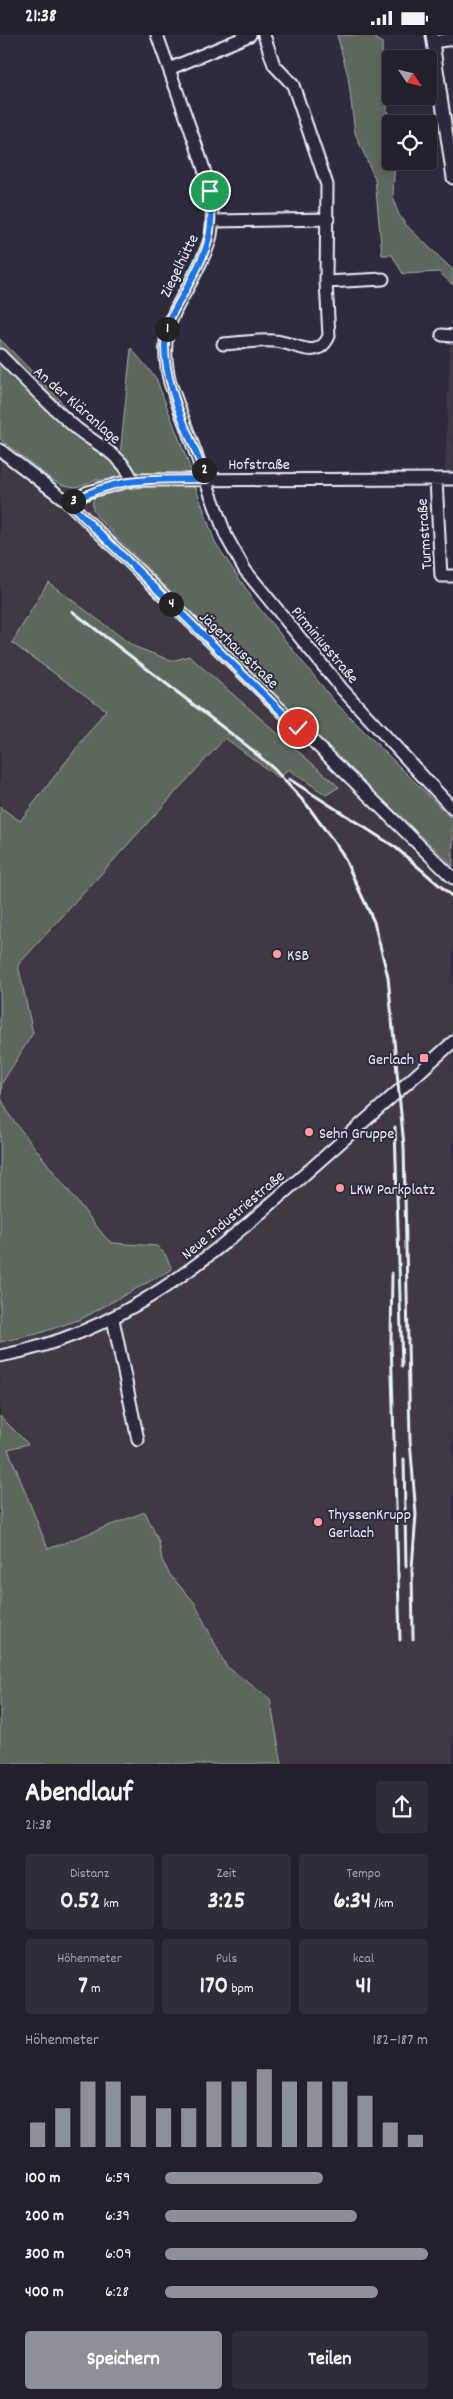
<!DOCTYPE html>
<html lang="de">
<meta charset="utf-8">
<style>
:root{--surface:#23202e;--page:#2f2d3a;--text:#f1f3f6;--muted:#a3a3aa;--line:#403e4a;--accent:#8c9099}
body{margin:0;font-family:Dekko,sans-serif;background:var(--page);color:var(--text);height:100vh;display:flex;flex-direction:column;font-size:19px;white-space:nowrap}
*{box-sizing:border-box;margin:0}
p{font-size:16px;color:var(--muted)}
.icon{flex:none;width:28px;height:28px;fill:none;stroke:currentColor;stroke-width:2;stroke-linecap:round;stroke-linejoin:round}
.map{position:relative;height:1729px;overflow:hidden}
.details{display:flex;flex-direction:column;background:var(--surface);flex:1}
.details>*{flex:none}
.needle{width:32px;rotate:125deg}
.tools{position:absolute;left:382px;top:15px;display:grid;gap:10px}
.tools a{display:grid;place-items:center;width:55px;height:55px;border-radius:5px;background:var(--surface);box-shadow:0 2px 8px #0003,0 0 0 1px var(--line);font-size:25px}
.pin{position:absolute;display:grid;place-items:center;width:42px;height:42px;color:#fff;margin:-21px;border:2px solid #fff;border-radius:50%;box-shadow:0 1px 5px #0007}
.km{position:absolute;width:25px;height:25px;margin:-12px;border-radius:50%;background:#222;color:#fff;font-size:14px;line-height:25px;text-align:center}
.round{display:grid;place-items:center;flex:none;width:52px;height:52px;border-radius:5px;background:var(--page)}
.head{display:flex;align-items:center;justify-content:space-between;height:85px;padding:0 25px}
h1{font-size:28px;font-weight:700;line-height:38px}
.figures{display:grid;grid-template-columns:repeat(3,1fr);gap:8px;height:85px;padding:5px 25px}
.figures div{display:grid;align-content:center;border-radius:5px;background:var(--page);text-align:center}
.figures b{font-size:25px;font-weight:700}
.figures small{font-size:14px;font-weight:400}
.figures p{font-size:14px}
.chart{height:140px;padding:10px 25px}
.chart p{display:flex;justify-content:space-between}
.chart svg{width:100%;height:90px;margin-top:5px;stroke:var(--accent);stroke-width:6}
.cta{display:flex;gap:10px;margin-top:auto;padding:10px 25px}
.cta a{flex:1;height:58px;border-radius:5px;background:var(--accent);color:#fff;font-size:20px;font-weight:700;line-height:58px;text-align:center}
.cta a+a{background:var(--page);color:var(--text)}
ul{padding:0 25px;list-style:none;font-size:16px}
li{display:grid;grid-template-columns:80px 60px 1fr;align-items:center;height:38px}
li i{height:12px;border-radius:6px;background:var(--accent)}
.status{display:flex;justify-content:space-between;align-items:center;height:35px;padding:0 25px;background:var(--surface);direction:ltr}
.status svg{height:14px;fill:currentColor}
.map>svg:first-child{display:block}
.built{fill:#403844}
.green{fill:#5b675c;stroke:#a2acaa}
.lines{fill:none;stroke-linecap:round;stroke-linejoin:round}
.street-casing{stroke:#e8f1f8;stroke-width:15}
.street{stroke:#2f2a3d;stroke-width:11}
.rail{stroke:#e8f1f8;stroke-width:3}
.route-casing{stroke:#fff;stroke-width:10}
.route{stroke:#1a73e8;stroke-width:6}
.poi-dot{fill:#ff9aa2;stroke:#2f2a3d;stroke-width:2}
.labels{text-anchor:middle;stroke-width:4;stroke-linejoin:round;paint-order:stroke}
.street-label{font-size:16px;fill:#e8f1f8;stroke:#2f2a3d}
.poi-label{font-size:16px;fill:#e8f1f8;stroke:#2f2a3d;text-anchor:start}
</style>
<div class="status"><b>21:38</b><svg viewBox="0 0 49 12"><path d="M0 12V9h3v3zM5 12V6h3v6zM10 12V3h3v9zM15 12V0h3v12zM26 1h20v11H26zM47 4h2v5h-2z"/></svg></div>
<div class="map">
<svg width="453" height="1729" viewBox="0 0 453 1729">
<rect width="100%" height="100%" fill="#2f2a3d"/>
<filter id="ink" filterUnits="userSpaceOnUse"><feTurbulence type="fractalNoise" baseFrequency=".02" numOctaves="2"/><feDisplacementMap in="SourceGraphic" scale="10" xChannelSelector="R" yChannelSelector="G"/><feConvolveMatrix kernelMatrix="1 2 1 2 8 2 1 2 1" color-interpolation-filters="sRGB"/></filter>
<g filter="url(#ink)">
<path class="built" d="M450,311L453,312V436H445Z
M0,404L51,444L63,450L76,452L95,445H108L151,437L153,453H137L97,482L269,656L453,831V1729H282L270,1664L226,1631L194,1567L170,1540L162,1525L159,1507L48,1514L7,1414L28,1408L0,1381V1307L37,1299L81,1284L157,1211L112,1208L105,1202L10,1081L1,1063L2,1048L32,998L18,930L225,703L279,744L288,734L326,760L172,626L133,612L48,547L12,608L107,675L20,787L0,772Z"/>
<path class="green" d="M337,0H375L377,5L382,7C382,47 391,86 391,126H395L393,158L395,170L399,180L406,190L453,235V250L439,237L403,239L392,220H382L375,144L355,98L348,41Z
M0,304L60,365L70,382L120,420L131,313L156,343L192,438H137L108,445H95L76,452L63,450L51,444L0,404Z
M188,450L196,453L215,507L256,569L335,667L453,785V831L269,656L97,482C89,469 91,461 106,455Z
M48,547L133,611L172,626L189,621L339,752L326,760L288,734L280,744L225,703L18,930L33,998L2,1048L1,1063L10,1081L105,1202L112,1208L157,1211L165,1219L172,1234L81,1284L37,1299L0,1307V772L20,786L106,675L12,608Z
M0,1381L28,1409L8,1414L48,1514L145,1477L159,1507L162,1525L170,1540L194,1567L226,1631L270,1664L282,1729H0Z"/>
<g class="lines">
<g class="street-casing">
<path id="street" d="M157,0C168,31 179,62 190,93C202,128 217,163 211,200C209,212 202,224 197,235C174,280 157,294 170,348L226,501L245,535L342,654L453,774
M432,0L453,143
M433,7L453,4
M169,34L250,0
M213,186L328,184
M326,247L383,244
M442,300L453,301
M223,309C240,308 257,305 274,306C293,306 317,328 329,301L326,247L327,150L293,50L274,30L264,0
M0,320C25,345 49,370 76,393C94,408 124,421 132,445
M0,415L69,468L453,843
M436,444L441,541H453
M69,468L88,457L132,445L453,444
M113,1284L138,1405
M0,1321C123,1298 206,1226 297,1146C349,1100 401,1054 453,1007"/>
</g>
<use href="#street" class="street"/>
<path class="rail" d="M72,576L260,721
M254,717L274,734L307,770L342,818L374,887L388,942L404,1111L410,1405L416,1480L412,1533L413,1604
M289,744L395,812L453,862
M395,1092L402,1331
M392,1238L391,1306L400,1605
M404,1424L406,1531"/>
</g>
</g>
<g class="lines" filter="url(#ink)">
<g class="route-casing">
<path id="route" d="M210,156C216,202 204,222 183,260C176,272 168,285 166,299C159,342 191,403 207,444C152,445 120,440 69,468L298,693"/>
</g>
<use href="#route" class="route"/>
</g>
<g class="poi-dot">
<circle cx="277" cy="919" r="5"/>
<rect x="419" y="1018" width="10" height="10" rx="2.5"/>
<circle cx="309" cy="1097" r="5"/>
<circle cx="340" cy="1153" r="5"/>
<circle cx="318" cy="1487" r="5"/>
</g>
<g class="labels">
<g class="street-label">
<text transform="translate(178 230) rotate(-64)" y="6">Ziegelhütte</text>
<text transform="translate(78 369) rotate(41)" y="6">An der Kläranlage</text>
<text x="259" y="434">Hofstraße</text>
<text transform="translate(423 499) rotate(-94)" y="6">Turmstraße</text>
<text transform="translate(326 609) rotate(50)" y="6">Pirminiusstraße</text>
<text transform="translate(240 614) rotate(44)" y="6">Jägerhausstraße</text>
<text transform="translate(232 1179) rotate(-40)" y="6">Neue Industriestraße</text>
</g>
<g class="poi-label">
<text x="287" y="925">KSB</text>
<text x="414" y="1029" text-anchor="end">Gerlach</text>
<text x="319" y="1103">Sehn Gruppe</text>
<text x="350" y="1159">LKW Parkplatz</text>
<text x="328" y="1484">ThyssenKrupp<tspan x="328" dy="18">Gerlach</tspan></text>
</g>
</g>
</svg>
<div class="tools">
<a><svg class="needle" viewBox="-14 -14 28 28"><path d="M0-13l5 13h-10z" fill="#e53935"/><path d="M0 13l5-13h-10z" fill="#a3a3aa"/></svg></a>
<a><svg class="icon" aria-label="locate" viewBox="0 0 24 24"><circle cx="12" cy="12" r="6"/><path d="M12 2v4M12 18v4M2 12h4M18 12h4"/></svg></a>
</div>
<div class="pin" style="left:210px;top:156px;background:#1e9e55"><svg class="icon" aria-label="arrive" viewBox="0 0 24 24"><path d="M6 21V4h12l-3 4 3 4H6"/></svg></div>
<div class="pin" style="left:298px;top:693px;background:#d93025"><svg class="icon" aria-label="check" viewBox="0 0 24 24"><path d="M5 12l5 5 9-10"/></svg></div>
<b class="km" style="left:167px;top:294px">1</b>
<b class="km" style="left:204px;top:435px">2</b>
<b class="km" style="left:73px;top:466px">3</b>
<b class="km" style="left:171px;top:569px">4</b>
</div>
<section class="details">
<div class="head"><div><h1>Abendlauf</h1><p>21:38</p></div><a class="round"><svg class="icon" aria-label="share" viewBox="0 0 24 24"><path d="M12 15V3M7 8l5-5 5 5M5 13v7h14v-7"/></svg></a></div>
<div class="figures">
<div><p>Distanz</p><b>0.52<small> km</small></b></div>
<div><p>Zeit</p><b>3:25</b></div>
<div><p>Tempo</p><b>6:34<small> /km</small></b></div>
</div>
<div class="figures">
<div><p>Höhenmeter</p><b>7<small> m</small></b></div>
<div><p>Puls</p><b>170<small> bpm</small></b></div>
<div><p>kcal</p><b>41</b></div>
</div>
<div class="chart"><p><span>Höhenmeter</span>182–187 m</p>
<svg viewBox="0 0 160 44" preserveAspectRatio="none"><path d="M5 44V32M15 44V25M25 44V12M35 44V12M45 44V19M55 44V25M65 44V25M75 44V12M85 44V12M95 44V6M105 44V12M115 44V12M125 44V12M135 44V19M145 44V32M155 44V38"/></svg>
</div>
<ul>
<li><b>100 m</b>6:59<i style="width:60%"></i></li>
<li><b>200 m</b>6:39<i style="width:73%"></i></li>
<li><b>300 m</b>6:09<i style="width:100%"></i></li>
<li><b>400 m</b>6:28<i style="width:81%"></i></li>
</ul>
<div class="cta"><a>Speichern</a><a>Teilen</a></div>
</section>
